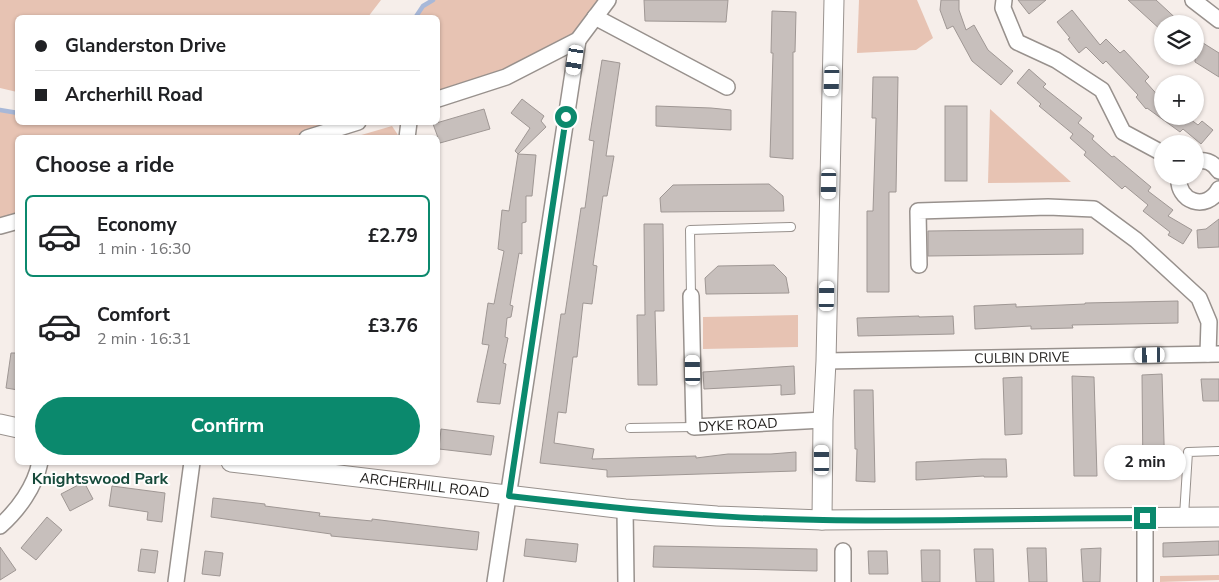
<!DOCTYPE html>
<meta charset="utf-8">
<style>
body{margin:0;font-family:"Nunito Sans",sans-serif;background:#f6f6f6;color:#202124;height:100vh;display:flex;flex-direction:column;font-size:19px;white-space:nowrap}
*{box-sizing:border-box;margin:0}
p{font-size:16px;color:#757577}
.icon{flex:none;width:28px;height:28px;fill:none;stroke:currentColor;stroke-width:2;stroke-linecap:round;stroke-linejoin:round}
.map{position:relative;flex:1;overflow:hidden}
.panel{position:absolute;left:15px;top:135px;width:425px;height:330px;display:flex;flex-direction:column;background:#fff;border-radius:8px;box-shadow:0 1px 4px #0004}
.panel>*{flex:none}
.guide{position:absolute;left:15px;top:15px;width:425px;height:110px;border-radius:8px;box-shadow:0 1px 4px #0004;display:grid;align-content:center;height:110px;padding:0 20px;background:#fff}
.buttons{position:absolute;left:1154px;top:15px;display:grid;gap:10px}
.buttons a{display:grid;place-items:center;width:50px;height:50px;border-radius:50%;background:#fff;box-shadow:0 1px 4px #0004;font-size:25px}
.end{position:absolute;width:22px;height:22px;margin:-11px;border:6px solid #0b896d;background:#fff;box-shadow:0 0 0 2px #fff}
.from{border-radius:50%}
.bubble{position:absolute;height:35px;border-radius:18px;background:#fff;box-shadow:0 1px 4px #0004;font-size:16px;font-weight:700;line-height:35px;text-align:center}
.car{position:absolute;width:15px;height:30px;margin:-15px -8px;border-radius:6px;box-shadow:0 0 4px 1px #0007;background:linear-gradient(#fff 24%,#345 0 40%,#fff 0 76%,#345 0 86%,#fff 0)}
.guide b{display:flex;align-items:center;gap:18px;height:48px;font-size:19px}
.guide b+b{border-top:1px solid #e0e0e0}
.guide i{width:12px;height:12px;background:#202124}
ul{padding:0;list-style:none}
li{display:flex;align-items:center;gap:15px;height:82px;margin:0 10px 8px;padding:0 10px;border:2px solid transparent;border-radius:8px}
li div{flex:1}
li b{display:block;font-size:19px}
li em{font-style:normal;font-weight:700}
li.current{border-color:#0b896d}
li>.icon{width:45px;height:45px;stroke-width:1.5}
h2{padding:0 20px;font-size:22px;line-height:60px}
.action{display:flex;gap:10px;margin-top:auto;padding:10px 20px}
.action a{flex:1;height:58px;border-radius:30px;background:#0b896d;color:#fff;font-size:20px;font-weight:700;line-height:58px;text-align:center}
.map>svg:first-child{display:block}
</style>
<div class="map">
<svg width="1219" height="582" viewBox="0 0 1219 582">
<rect width="100%" height="100%" fill="#f6eeea"/>
<g fill="#e7c3b3">
<path d="M0,0H381L368,17L18,18L17,92L0,88Z"/>
<path d="M433,0H608L578,40L438,99V18H415L423,6Z"/>
<path d="M859,0H917L933,38L916,50L857,53Z"/>
<path d="M990,109L1071,182L988,183Z"/>
<path d="M0,110L17,113L18,122L358,123L307,138H18L17,221L0,226Z"/>
<path d="M392,126L400,138H351Z"/>
<path d="M798,315V347L703,349V317Z"/>
<path d="M1219,575V580L1160,582V576Z"/>
</g>
<g fill="none" stroke-linecap="round" stroke-linejoin="round">
<g stroke="#a8b8d8" stroke-width="4.5">
<path d="M415,18L423,6L433,0"/>
<path d="M0,110L18,113"/>
</g>
</g>
<g fill="#c7bfbc" stroke="#9f9794">
<path d="M644,0H728L726,22L645,21Z"/>
<path d="M941,0H959V10L966,30L974,25L988,50L1013,71L1001,85L972,61L953,26L947,29L940,10Z"/>
<path d="M1018,0H1046L1029,14Z"/>
<path d="M1128,0H1156L1182,24H1162V31Z"/>
<path d="M1072,10L1100,45L1106,39L1120,53L1124,50L1149,77L1145,81L1162,100V116H1192L1190,119L1198,125L1202,121L1213,130L1201,144L1183,129L1180,132L1147,108L1146,109L1136,97L1138,95L1106,61L1103,64L1086,47L1079,53L1068,39L1070,38L1057,22Z"/>
<path d="M772,11L796,12L795,52H793V159L770,157L773,53H771Z"/>
<path d="M1195,38L1219,53V77L1195,62Z"/>
<path d="M602,60L620,63L606,156H614L607,196H603L593,265L597,266L592,304L583,303L577,357H573L566,413L558,412L554,443L594,449L592,459L696,456V458L728,454H771L796,452V471L607,477V470L540,463L561,314H565L581,208H585L594,141L589,140Z"/>
<path d="M1029,69L1046,84L1043,87L1082,118L1078,123L1094,136L1092,139L1112,157L1114,156L1151,187L1148,191L1173,210L1168,216L1192,230L1183,244L1168,235L1170,232L1143,211L1148,205L1125,186L1122,189L1084,155L1086,152L1070,138L1073,134L1039,106L1041,104L1017,83Z"/>
<path d="M873,77H898L896,192H889V292H867V211H873L876,118H872Z"/>
<path d="M522,99L544,116L541,121L546,127L518,154L515,151L530,128L511,113Z"/>
<path d="M656,106L711,108L731,110V130L656,126Z"/>
<rect x="945" y="106" width="22" height="75"/>
<path d="M484,109L490,129L440,143L433,124Z"/>
<path d="M518,154L536,155L532,196H526V222L522,223V254L519,253L510,305L513,306L511,317L507,318L505,337L508,338L503,363L506,364L500,404L477,402L489,345L482,344L488,303L494,304L504,251L498,249L502,210L509,211Z"/>
<path d="M769,184L783,196L784,211L661,212L660,198L673,185Z"/>
<path d="M1219,219V247L1198,248L1197,230L1206,229Z"/>
<path d="M644,224H663L664,311H655L657,385H638L637,315H645Z"/>
<path d="M1083,229V254L928,256V231Z"/>
<path d="M774,265L786,277L789,293L706,294L705,278L718,266Z"/>
<path d="M1178,301V323L1072,325L1073,328L1031,329V326L975,329L974,306L1016,304V307L1085,304V303Z"/>
<path d="M919,316V317L953,316L954,334L858,336L857,318Z"/>
<path d="M11,353H18V390L6,388Z"/>
<path d="M794,366L795,394L781,395V385L704,389L703,372Z"/>
<path d="M1162,374L1165,476L1143,477L1142,375Z"/>
<path d="M1072,376L1094,377L1097,476H1074Z"/>
<path d="M1022,377V434L1005,435L1003,378Z"/>
<path d="M1201,379H1219V401H1203Z"/>
<path d="M854,390H873L875,482L856,481L857,449H855Z"/>
<path d="M441,429L494,436L491,455L439,449Z"/>
<path d="M982,459H1006L1007,477H984V476L916,480V462Z"/>
<path d="M84,482L93,499L70,511L61,494Z"/>
<path d="M112,486L165,493L162,522L147,520L148,512L109,506Z"/>
<path d="M213,498L265,504V506L320,513L319,516L372,521V519L479,532L477,550L331,536V534L211,517Z"/>
<path d="M47,517L62,530L36,560L21,548Z"/>
<path d="M526,539L578,544L576,562L524,556Z"/>
<path d="M1219,541V555L1163,557V543Z"/>
<path d="M654,546L817,549V571L653,567Z"/>
<path d="M0,547L16,570L0,580Z"/>
<path d="M1027,548H1046L1047,582H1029Z"/>
<path d="M1101,548L1100,582H1083L1081,549Z"/>
<path d="M141,549L158,551L155,573L138,571Z"/>
<path d="M974,549H993L994,582H976Z"/>
<path d="M921,550H940V582H922Z"/>
<path d="M205,551L223,553L220,576L202,574Z"/>
<path d="M868,551H887L888,574H869Z"/>
</g>
<g fill="none" stroke-linecap="round" stroke-linejoin="round">
<g stroke="#98918d" stroke-width="10">
<g id="service">
<path d="M691,296L690,230L791,227"/>
<path d="M630,428L694,427"/>
<path d="M1184,516L1188,452L1219,451"/>
</g>
</g>
<g stroke="#98918d" stroke-width="18">
<g id="minor">
<path d="M1004,0L1003,8L1017,42L1056,60L1102,90L1123,132L1162,153"/>
<path d="M1193,0L1219,20"/>
<path d="M595,17L727,87"/>
<path d="M438,99L506,77L578,40L608,0"/>
<path d="M307,138L358,122"/>
<path d="M407,138L409,122"/>
<path d="M1195,161C1206,159 1213,162 1219,171"/>
<path d="M1179,176C1176,202 1207,212 1219,189"/>
<path d="M0,226L18,221"/>
<path d="M919,265L918,211L1048,207L1094,209L1136,240L1199,298L1209,322L1208,354"/>
<path id="s1" d="M691,296L694,427L823,420"/>
<path id="s2" d="M826,361L1219,354"/>
<path d="M625,509L626,582"/>
<path d="M1145,518V582"/>
<path d="M0,526C18,510 35,487 40,462"/>
<path d="M843,551V582"/>
<path d="M176,582L192,462"/>
<path d="M495,582L578,40"/>
</g>
</g>
<g stroke="#98918d" stroke-width="21">
<g id="tertiary">
<path d="M0,424L18,428"/>
<path id="s3" d="M231,462L625,509L717,516L822,520L1219,517"/>
<path d="M822,520L823,420L826,361L834,0"/>
</g>
</g>
<use href="#service" stroke="#fff" stroke-width="8"/>
<use href="#minor" stroke="#fff" stroke-width="15"/>
<use href="#tertiary" stroke="#fff" stroke-width="19"/>
</g>
<g fill="none" stroke-linecap="round" stroke-linejoin="round">
<path stroke="#0b896d" stroke-width="6" d="M566,117L509,496C613,508 718,519 823,520C930,522 1038,518 1145,518"/>
</g>
<g text-anchor="middle" dominant-baseline="central" stroke-width="4" stroke-linejoin="round" paint-order="stroke">
<g font-size="14" fill="#1e1c1a" stroke="#fefdfc">
<text stroke="none"><textPath href="#s2" startOffset="196">CULBIN DRIVE</textPath></text>
<text stroke="none"><textPath href="#s1" startOffset="175">DYKE ROAD</textPath></text>
<text stroke="none"><textPath href="#s3" startOffset="195">ARCHERHILL ROAD</textPath></text>
</g>
<g font-size="16" font-weight="bold" fill="#164a3b" stroke="#fefdfc">
<text x="100" y="479">Knightswood Park</text>
</g>
</g>
</svg>
<div class="buttons">
<a><svg class="icon" aria-label="layers" viewBox="0 0 24 24"><path d="M12 4l9 5-9 5-9-5zM3 14l9 5 9-5"/></svg></a>
<a>+</a>
<a>−</a>
</div>
<i class="end from" style="left:566px;top:117px"></i>
<i class="end" style="left:1145px;top:518px"></i>
<div class="bubble" style="left:1104px;top:445px;width:82px">2 min</div>
<i class="car" style="left:575px;top:60px;rotate:189deg"></i>
<i class="car" style="left:832px;top:81px;rotate:182deg"></i>
<i class="car" style="left:829px;top:184px;rotate:181deg"></i>
<i class="car" style="left:827px;top:296px;rotate:1deg"></i>
<i class="car" style="left:1150px;top:355px;rotate:269deg"></i>
<i class="car" style="left:693px;top:370px;rotate:359deg"></i>
<i class="car" style="left:822px;top:460px;rotate:0deg"></i>
<div class="guide">
<b><i class="from"></i>Glanderston Drive</b>
<b><i></i>Archerhill Road</b>
</div>
<section class="panel">
<h2>Choose a ride</h2>
<ul>
<li class="current"><svg class="icon" aria-label="car" viewBox="0 0 24 24"><path d="M5 17H2v-5l4-1 3-4h7l3 4 3 1v5h-3M9 17h6M6 11h13"/><circle cx="7" cy="17" r="2"/><circle cx="17" cy="17" r="2"/></svg><div><b>Economy</b><p>1 min · 16:30</p></div><em>£2.79</em></li>
<li><svg class="icon" aria-label="car" viewBox="0 0 24 24"><path d="M5 17H2v-5l4-1 3-4h7l3 4 3 1v5h-3M9 17h6M6 11h13"/><circle cx="7" cy="17" r="2"/><circle cx="17" cy="17" r="2"/></svg><div><b>Comfort</b><p>2 min · 16:31</p></div><em>£3.76</em></li>
</ul>
<div class="action"><a>Confirm</a></div>
</section>
</div>
